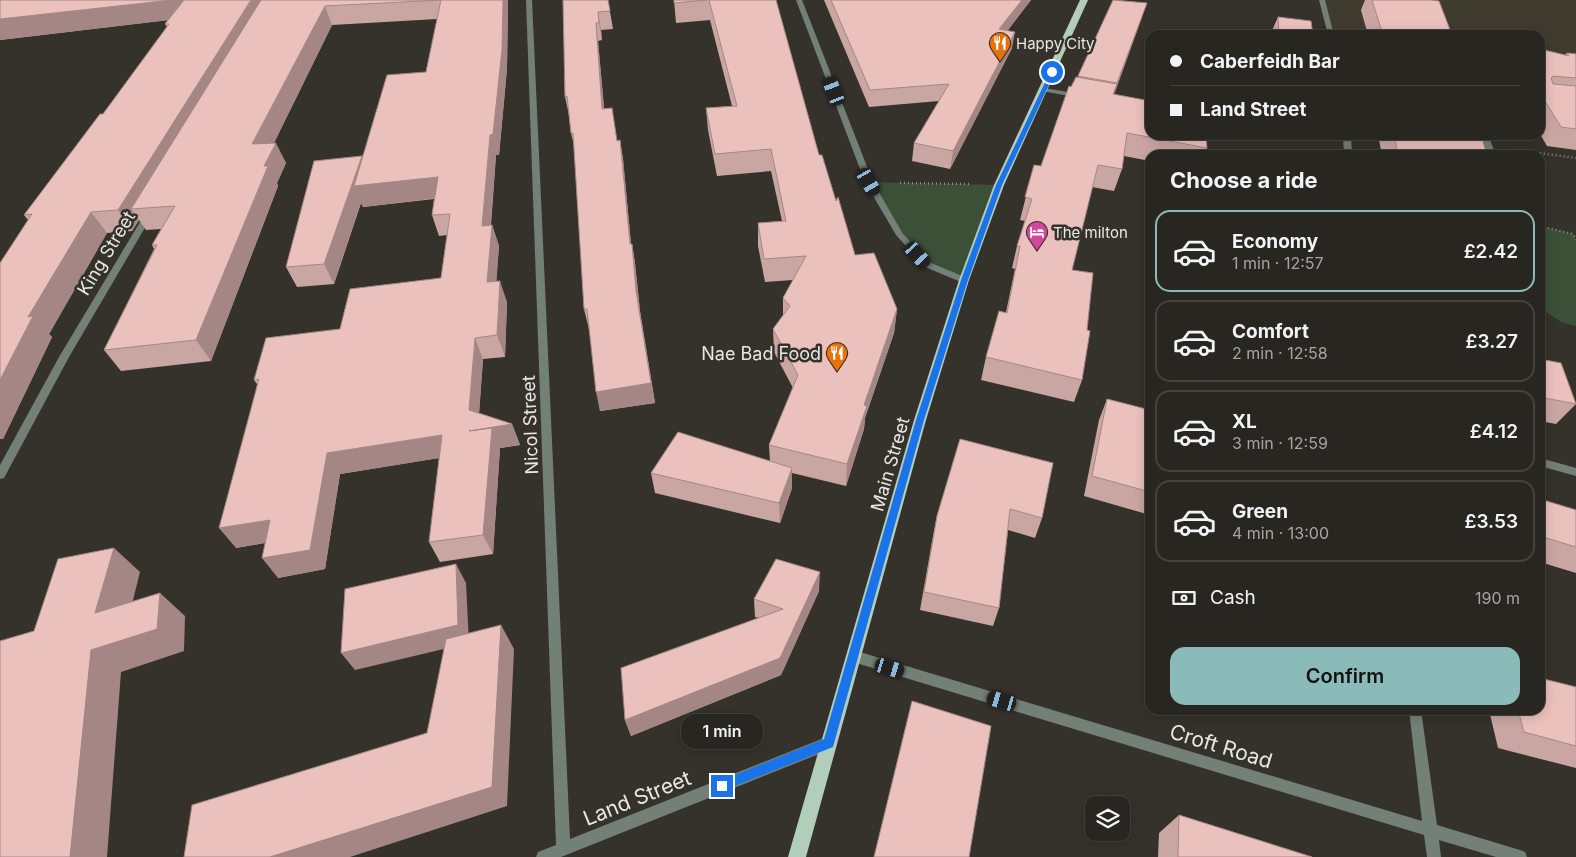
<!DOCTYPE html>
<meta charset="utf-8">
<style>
body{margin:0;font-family:Inter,sans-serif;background:#302e2a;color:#f1f3f6;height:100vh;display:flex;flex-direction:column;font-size:19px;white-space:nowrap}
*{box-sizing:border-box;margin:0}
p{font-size:16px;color:#a5a5a5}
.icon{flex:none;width:28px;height:28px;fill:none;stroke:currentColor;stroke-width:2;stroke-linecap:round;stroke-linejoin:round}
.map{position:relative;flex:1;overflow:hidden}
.side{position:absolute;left:1145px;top:150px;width:400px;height:565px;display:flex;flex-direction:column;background:#282621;border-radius:15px;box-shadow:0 2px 12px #0003,0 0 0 1px #44433f}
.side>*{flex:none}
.banner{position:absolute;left:1145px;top:30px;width:400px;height:110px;border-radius:15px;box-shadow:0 2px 12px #0003,0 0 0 1px #44433f;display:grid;align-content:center;height:110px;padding:0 25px;background:#282621}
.tools{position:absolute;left:1085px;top:796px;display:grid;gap:10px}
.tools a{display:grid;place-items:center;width:45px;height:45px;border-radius:10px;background:#282621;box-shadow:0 2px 12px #0003,0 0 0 1px #44433f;font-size:25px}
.end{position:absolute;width:22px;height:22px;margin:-11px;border:6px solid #1a73e8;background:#fff;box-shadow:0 0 0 2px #fff}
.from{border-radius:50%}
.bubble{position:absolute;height:35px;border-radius:15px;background:#282621;box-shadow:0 2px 12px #0003,0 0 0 1px #44433f;font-size:16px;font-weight:600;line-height:35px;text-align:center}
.car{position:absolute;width:15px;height:30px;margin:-15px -8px;border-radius:6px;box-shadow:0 0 4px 1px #0007;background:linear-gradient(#222 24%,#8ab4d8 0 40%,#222 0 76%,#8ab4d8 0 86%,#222 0)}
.banner b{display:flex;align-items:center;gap:18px;height:48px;font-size:19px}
.banner b+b{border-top:1px solid #44433f}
.banner i{width:12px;height:12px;background:#f1f3f6}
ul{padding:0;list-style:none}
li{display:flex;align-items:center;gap:15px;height:82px;margin:0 10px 8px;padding:0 15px;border:2px solid #44433f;border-radius:15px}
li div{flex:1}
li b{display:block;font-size:19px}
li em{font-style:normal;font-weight:600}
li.on{border-color:#8bbbb9}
li>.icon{width:45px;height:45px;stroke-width:1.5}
h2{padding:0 25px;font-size:22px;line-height:60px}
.pay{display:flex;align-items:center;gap:12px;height:55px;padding:0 25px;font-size:19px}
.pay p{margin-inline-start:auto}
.action{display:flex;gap:10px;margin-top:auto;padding:10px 25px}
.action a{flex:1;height:58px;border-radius:15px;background:#8bbbb9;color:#111;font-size:20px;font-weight:600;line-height:58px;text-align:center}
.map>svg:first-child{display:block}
</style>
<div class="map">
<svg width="1576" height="857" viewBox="0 0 1576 857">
<rect width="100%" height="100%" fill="#35322c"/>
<path fill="#403b2f" d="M1322,0H1576V62L1540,99V35H1331Z"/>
<g fill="#3c5037">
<path d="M869,182L999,185L964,280L928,265L900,235Z"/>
<path d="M1540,226L1573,234L1576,240V326L1563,323L1540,308Z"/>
</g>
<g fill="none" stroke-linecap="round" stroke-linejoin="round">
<path stroke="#8e8c87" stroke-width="2" stroke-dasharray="0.5 2.5" stroke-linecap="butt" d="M1309,135L1320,137"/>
<g stroke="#8e8c87" stroke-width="2.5" stroke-dasharray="1 3" stroke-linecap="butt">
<path d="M1516,150L1576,158"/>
<path d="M900,183L971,184"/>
<path d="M1540,226L1573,234L1576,240"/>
</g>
<g fill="#738077" fill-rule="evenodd">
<path d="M526,0H532L570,839L829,736L834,738L836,743L834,748L561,857H536L538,852L556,845Z"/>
<path d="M796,0H802L873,182L903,234L931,263L967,278V282H961L925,267L896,235L865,182Z"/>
<path d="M1319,0H1325L1334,35H1328Z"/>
<path d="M1044,88L1080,94L1083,96L1080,98L1042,91V89Z"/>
<path d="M1343,135H1351L1352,155H1344Z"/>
<path d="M1480,135H1488L1496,155H1488Z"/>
<path d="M146,212H152L153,214L69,357L4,478L0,479V465L59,357Z"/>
<path d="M1540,458L1576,468V476L1540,466Z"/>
<path d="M853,650L1422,821L1409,710H1421L1437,825L1520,850L1525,852L1527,857H1496L1439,840L1441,857H1427L1424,835L853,662L849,660L847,656L849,652Z"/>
</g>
<path fill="#b2ceba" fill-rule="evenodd" d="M1080,0H1088L1004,185L969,280L926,420L806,857H788L914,420L959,280L994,185Z"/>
</g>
<g fill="#caa6a3">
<path d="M0,0H508L507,69L499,155H496L491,225H492L499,246L496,281L507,302L505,357L483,359L479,413L512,424L520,445L500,448L493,554L440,562L429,542L439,458L340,474L325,569L278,578L265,543L236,548L257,384L254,380L340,329L441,278L447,235L439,236L432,215L434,199L363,207L361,203L334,284L297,287L286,267L362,156L426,72L437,19L332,25L274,143L286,163L277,183L278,186L211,361L121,371L104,350L154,249L152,245L161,229L146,230L139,220L132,231L107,233L49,334L52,337L3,439L28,220L24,215L103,114L167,27L165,24L168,20L0,40Z"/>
<path d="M563,0H608L613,29L601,30L602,40L598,41L604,109L617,141L620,140L623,159L631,244H632L635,263L640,311L655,403L600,411L589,329L584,309L574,146L571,133L569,115L565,97Z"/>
<path d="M674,0H776L819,155L855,255L897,309L894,333L865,418L864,429L846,486L792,473V488L780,523L655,493L651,473L770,461L769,445L793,388L774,352L773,329L783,315V298L793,280L765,282L758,246V223L782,221L771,171L717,176L708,130L706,108L732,106L710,20L676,23Z"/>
<path d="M824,0H1031L1008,30L1012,48L950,169L912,161L914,143L939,101L869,107Z"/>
<path d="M1365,0H1431L1452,35H1368L1361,10Z"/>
<path d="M1142,17L1114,94L1207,148L1204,155H1150V161L1124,156L1122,169L1114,191L1092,187L1072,270L1082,380L1074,402L981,380L986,357L1006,312L1015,269L1012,268L1017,246L1025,221L1020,220L1034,165L1041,166L1071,87L1078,77Z"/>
<path d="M1278,17L1313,35H1270Z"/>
<path d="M1540,49L1565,55L1567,53L1576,54V150L1547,146L1540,134Z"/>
<path d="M1378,135H1481L1487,155H1382Z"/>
<path d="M1540,359L1576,404L1556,424L1540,421Z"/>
<path d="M1107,399L1150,410V515L1084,496L1099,420Z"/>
<path d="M960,439L1042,518L1035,538L1008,530L999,608L993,626L920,610L933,536L937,516Z"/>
<path d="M1540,499L1576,510V573L1540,562Z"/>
<path d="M819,591L781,675L631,736L625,720L759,618L755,617L754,599Z"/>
<path d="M1576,687V768L1498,748L1489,710H1540Z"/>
<path d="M1179,815L1312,857H1158L1159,833Z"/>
</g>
<g fill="#a48784">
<path d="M172,0H186L195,17L0,40V19Z"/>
<path d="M251,0H271L131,209L139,220L132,231L118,210Z"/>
<path d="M503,0H508L507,69L499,155H496L489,247L482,226Z"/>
<path d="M1022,0H1031L996,45L999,29Z"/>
<path d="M1147,3L1142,17L1113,98L1117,83Z"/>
<path d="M325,6L332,25L263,165L252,144Z"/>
<path d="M598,12L601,30L602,40L599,23Z"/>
<path d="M596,23L598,41L606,128L602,109Z"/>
<path d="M1015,32L1012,48L950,169L953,151Z"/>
<path d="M620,140L623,159L633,264L630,244Z"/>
<path d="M276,143L286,163L277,183L278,186L211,361L196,340L264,166Z"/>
<path d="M362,156L438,177L445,197L363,207L361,203L334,284L324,264Z"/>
<path d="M91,212L107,233L49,334L52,337L3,439H0V380L28,317Z"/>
<path d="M492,225L499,246L495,303L487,282Z"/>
<path d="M632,244L635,263L640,311L655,403L600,411L596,392L636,291Z"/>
<path d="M500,281L507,302L505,357L497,335Z"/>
<path d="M897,309L894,333L865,418L864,429L846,486L847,464L864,405Z"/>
<path d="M475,338L483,359L478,429L512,424L520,445L500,448L493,554L483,535L469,410Z"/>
<path d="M442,435L452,456L340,474L325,569L278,578L262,558L327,453Z"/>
<path d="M792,468V488L780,523L779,503Z"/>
<path d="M270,520L286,539L236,548L219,528Z"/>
<path d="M114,548L140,572L124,636L95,613Z"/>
<path d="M456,564L466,583L469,643L355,670L341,653Z"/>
<path d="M820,572L819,591L781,675L631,736L625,720L780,658Z"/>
<path d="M160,593L185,616L184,651L121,672L107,857H70L91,650Z"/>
<path d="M501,625L514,649L507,806L350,857H270L492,787Z"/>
</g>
<g fill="#ebc1bd" stroke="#a48784">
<path d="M0,0H172L0,19Z"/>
<path d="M184,0H251L118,210L91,212L28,317L33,316L0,380V263L32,214L24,215L100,114H103L169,24H165Z"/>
<path d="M261,0H503L502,50L493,134L490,135L482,226L492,225L487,282L500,281L497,335L475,338L469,410L512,424L469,431L492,428L483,535L429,542L442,435L327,453L310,550L262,558L270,520L219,528L259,379L254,380L266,338L340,329L350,289L441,278L450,214L432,215L438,177L354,186L387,75L426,72L441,0L325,6L252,144L276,143L264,166H268L196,340L104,350L157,245H152L175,206L131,209Z"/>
<path d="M563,0H608L610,11L598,12L599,23H596L602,109L612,108L617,141L620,140L630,244H632L636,291L651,383L596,392L587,309H584L573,133H571L567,96L565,97Z"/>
<path d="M674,0H707L674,3Z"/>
<path d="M709,0H776L819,155H822L836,201L838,197L855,255L874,253L897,309L864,405L867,406L847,464L769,445L798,375L773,329L790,306L783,298L806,256L764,259L758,223L786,221L771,149L715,154L706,108L737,106Z"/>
<path d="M831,0H1022L999,29L1015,32L953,151L914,143L949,84L870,90Z"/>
<path d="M1113,0L1147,3L1117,83L1078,76Z"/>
<path d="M1372,0H1431L1439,1L1452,35H1383Z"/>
<path d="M1278,17L1311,21L1313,35H1279Z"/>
<path d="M1540,49L1569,56L1567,53L1576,54V78L1553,76L1551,78L1553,84L1576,86V129L1561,127L1540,93Z"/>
<path d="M1076,77L1117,84L1113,94L1150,101V135H1206L1207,148L1127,133L1122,169L1098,165L1072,270L1093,273L1087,330L1090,331L1082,380L986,357L999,311L1007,313L1020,246H1017L1032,199L1025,197L1034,165L1041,166L1069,86L1071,87Z"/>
<path d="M1394,135H1481L1487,155H1398Z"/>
<path d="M362,156L324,264L286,267L314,161Z"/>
<path d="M1540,359L1561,363L1576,404L1540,397Z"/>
<path d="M1107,399L1150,410V492L1092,476Z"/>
<path d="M678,432L792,468L779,503L651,473Z"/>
<path d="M960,439L1053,463L1042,518L1010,509L999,608L924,592L937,516Z"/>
<path d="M1540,499L1576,510V547L1540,536Z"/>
<path d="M114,548L95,613L160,593L157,629L91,650L70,857H0V641L34,631L58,559Z"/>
<path d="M776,559L820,572L780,658L625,720L621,668L783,609L754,599Z"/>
<path d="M456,564L458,625L341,653L345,589Z"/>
<path d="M501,625L492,787L270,857H184L192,805L427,733L446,639Z"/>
<path d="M1540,678L1576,687V746L1524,732L1518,710H1540Z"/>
<path d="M912,701L991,726L969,857H874Z"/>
<path d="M1179,815L1312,857H1178Z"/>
</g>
<path fill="#1a73e8" d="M1052,70L1055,72L1002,185L968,280L924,420L833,747L722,791L718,789L717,786L718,782L824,739L916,420L961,280L996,185L1050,72Z"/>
<defs>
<g id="restaurant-pin" transform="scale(1.125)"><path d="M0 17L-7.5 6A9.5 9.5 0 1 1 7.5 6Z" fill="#e8710a" stroke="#35322c"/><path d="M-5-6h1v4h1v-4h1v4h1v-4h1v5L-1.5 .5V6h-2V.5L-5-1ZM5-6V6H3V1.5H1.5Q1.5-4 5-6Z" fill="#fff"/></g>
<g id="hotel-pin" transform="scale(1.125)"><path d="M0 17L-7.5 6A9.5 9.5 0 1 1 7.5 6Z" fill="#d1479c" stroke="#35322c"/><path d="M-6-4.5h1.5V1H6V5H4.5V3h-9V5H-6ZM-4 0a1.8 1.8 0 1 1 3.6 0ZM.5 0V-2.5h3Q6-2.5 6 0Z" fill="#fff"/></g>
</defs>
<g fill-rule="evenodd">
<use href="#restaurant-pin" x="1000" y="43"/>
<use href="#hotel-pin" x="1037" y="232"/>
<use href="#restaurant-pin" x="837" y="353"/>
</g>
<g text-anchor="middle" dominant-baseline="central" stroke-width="5" stroke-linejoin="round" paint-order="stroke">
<g font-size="15" fill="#e9e7e3" stroke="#35322c" text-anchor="start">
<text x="1016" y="43">Happy City</text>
<text x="1053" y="232">The milton</text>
</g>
<g font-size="18" fill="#e9e7e3" stroke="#35322c">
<text transform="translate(106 253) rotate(-59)">King Street</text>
<text transform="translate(530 425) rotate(-92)">Nicol Street</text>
<text transform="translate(890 464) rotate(-74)">Main Street</text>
</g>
<g font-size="18" fill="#e9e7e3" stroke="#35322c" text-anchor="end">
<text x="821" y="353">Nae Bad Food</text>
</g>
<g font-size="21" fill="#e9e7e3" stroke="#35322c">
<text transform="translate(1221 746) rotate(17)">Croft Road</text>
<text transform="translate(637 798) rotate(-22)">Land Street</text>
</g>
</g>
</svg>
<div class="tools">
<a><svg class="icon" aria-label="layers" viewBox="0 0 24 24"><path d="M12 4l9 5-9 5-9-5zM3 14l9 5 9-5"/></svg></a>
</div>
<i class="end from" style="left:1052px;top:72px"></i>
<i class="end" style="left:722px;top:786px"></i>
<div class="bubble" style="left:681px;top:714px;width:82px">1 min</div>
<i class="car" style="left:834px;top:91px;rotate:339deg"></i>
<i class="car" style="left:869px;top:182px;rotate:150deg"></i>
<i class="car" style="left:918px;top:255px;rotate:138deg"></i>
<i class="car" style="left:890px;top:668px;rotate:107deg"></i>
<i class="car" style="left:1002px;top:701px;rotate:286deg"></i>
<div class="banner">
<b><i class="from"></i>Caberfeidh Bar</b>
<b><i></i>Land Street</b>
</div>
<section class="side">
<h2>Choose a ride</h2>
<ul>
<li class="on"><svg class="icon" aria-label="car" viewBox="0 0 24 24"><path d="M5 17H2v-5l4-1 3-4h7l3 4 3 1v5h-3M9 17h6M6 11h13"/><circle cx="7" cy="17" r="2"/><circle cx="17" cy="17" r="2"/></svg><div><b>Economy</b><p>1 min · 12:57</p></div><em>£2.42</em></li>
<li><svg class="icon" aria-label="car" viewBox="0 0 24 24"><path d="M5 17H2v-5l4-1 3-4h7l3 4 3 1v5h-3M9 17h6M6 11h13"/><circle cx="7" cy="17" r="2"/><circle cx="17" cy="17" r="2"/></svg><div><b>Comfort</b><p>2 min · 12:58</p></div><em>£3.27</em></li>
<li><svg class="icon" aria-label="car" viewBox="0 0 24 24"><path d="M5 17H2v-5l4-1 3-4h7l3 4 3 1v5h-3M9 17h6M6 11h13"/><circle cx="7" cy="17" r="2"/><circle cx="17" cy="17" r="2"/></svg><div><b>XL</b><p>3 min · 12:59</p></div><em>£4.12</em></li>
<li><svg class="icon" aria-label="car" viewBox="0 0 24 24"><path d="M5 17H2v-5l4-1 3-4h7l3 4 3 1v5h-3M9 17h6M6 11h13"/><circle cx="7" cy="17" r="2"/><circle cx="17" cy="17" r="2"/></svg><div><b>Green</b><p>4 min · 13:00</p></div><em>£3.53</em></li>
</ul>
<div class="pay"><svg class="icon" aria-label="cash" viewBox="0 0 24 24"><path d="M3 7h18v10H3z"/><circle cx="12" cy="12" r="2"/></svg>Cash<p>190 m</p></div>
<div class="action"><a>Confirm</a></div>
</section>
</div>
